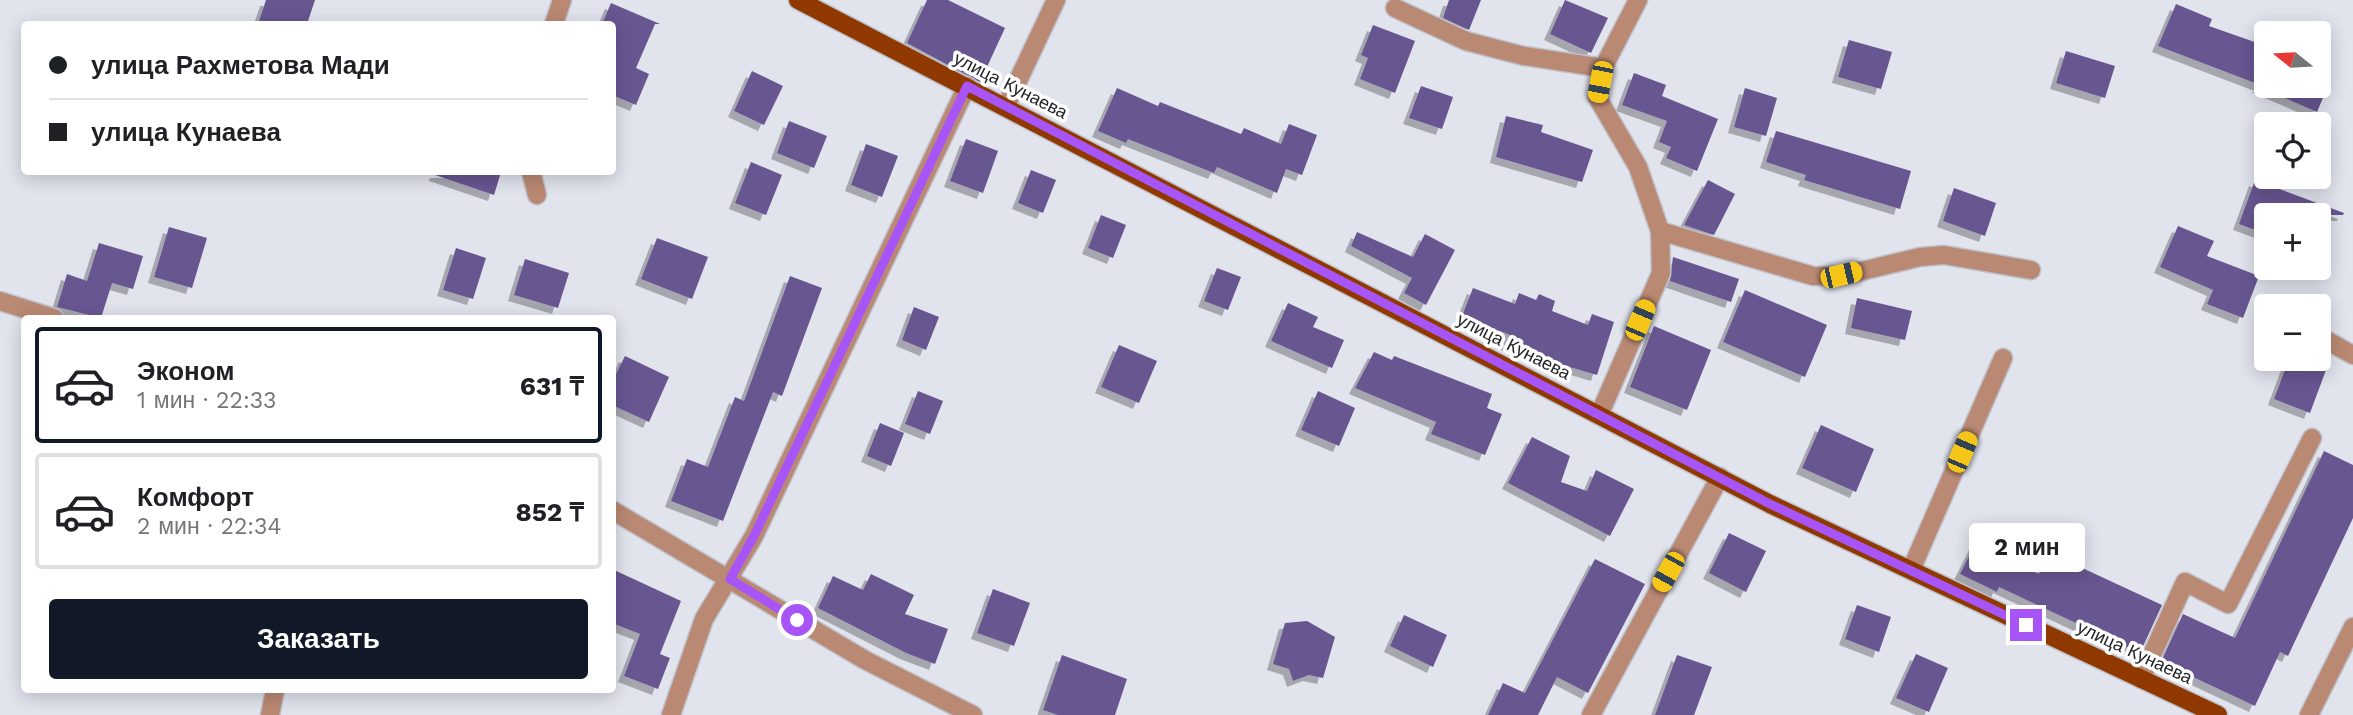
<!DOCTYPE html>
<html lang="ru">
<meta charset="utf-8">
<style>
body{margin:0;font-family:"Work Sans",sans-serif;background:#f2f2f2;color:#202124;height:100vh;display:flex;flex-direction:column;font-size:26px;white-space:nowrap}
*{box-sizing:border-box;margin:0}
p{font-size:23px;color:#757577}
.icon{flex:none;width:38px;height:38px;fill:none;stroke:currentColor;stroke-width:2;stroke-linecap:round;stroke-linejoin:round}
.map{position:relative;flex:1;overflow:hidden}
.side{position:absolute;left:21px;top:315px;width:595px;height:378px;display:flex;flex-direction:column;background:#fff;border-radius:7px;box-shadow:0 4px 18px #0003}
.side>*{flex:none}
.top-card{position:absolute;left:21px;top:21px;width:595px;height:154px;border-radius:7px;box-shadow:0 4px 18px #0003;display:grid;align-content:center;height:154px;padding:0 28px;background:#fff}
.needle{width:46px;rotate:288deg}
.controls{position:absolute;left:2254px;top:21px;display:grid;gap:14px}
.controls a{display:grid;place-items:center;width:77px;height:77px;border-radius:7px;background:#fff;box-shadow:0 4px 18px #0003;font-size:35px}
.end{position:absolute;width:32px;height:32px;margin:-16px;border:9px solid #a855f7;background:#fff;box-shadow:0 0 0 4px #fff}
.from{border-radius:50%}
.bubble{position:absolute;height:49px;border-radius:7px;background:#fff;box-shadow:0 4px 18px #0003;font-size:23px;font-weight:700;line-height:49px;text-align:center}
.car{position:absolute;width:21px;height:42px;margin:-21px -10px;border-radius:9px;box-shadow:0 0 5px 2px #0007;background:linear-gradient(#f5c518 24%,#345 0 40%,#f5c518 0 76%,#345 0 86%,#f5c518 0)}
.top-card b{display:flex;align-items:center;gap:24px;height:66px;font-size:26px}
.top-card b+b{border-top:2px solid #e0e0e0}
.top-card i{width:18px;height:18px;background:#202124}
ul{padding:12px 0 0;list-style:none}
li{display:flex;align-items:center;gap:21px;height:116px;margin:0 14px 10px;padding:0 14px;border:4px solid #e0e0e0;border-radius:7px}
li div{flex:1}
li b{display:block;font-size:26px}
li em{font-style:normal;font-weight:700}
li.selected{border-color:#111827}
li>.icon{width:63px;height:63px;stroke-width:1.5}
.cta{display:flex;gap:14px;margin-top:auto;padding:14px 28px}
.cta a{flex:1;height:80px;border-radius:7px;background:#111827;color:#fff;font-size:28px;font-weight:700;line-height:80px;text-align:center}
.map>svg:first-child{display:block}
</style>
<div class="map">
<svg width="2353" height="715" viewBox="0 0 2353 715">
<defs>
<filter id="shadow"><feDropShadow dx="-6" dy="6" stdDeviation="0" flood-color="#0004"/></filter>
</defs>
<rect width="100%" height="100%" fill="#e1e3ed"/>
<g fill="#685691" filter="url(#shadow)">
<path d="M266,0H315L307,24H258Z"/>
<path d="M927,0H948L1005,28L980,82L907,43Z"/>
<path d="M1449,0H1481L1469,30L1443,18Z"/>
<path d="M1565,0L1608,18L1591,53L1550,34Z"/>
<path d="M611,3L660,24H655L636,68L649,74L636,105L612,95V24H602Z"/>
<path d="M2176,4L2212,19L2209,26L2266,46V86H2328L2317,112L2257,86H2263L2158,46Z"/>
<path d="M1373,25L1415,41L1395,93L1360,79L1368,58L1361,55Z"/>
<path d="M1849,40L1892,52L1881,89L1838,77Z"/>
<path d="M2066,51L2115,66L2105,98L2056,83Z"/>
<path d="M752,71L783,86L764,125L734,111Z"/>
<path d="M1634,73L1666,85L1662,96L1718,119L1697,171L1666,158L1671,147L1659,142L1667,121L1622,105Z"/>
<path d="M1421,86L1453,97L1442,129L1409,118Z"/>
<path d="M1117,88L1158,106L1160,102L1241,134L1244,128L1281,144L1289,124L1317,135L1302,175L1286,169L1277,193L1217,167L1214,173L1128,139L1126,143L1098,131Z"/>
<path d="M1745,88L1777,98L1766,136L1734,127Z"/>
<path d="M1506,116L1543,125L1541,132L1593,150L1582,182L1496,157Z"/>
<path d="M789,121L827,136L814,168L777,153Z"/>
<path d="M1776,131L1911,171L1900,209L1804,180L1806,175L1766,162Z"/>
<path d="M966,139L998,151L983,193L950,181Z"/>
<path d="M866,144L898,156L882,197L851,185Z"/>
<path d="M751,162L782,175L766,215L735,203Z"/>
<path d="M1031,170L1056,180L1043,213L1018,203Z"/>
<path d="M436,172H501L494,195L435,175Z"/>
<path d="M1708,180L1735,194L1714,235L1684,225Z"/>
<path d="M2255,180L2344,213L2343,215H2266V234L2239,224Z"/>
<path d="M1954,188L1996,203L1985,236L1943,221Z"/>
<path d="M1101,215L1126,225L1113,258L1088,248Z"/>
<path d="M2178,226L2214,241L2207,256L2259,276L2243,318L2207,304L2213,290L2160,267Z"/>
<path d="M169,227L207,238L192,288L154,277Z"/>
<path d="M1357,232L1413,257L1425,234L1455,250L1426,305L1404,293L1412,278L1351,246Z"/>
<path d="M657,238L708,257L692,299L641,279Z"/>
<path d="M99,243L143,256L133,289L112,283L101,318L57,307L67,274L87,281Z"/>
<path d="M456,248L486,258L473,299L443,290Z"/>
<path d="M1673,257L1739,279L1731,302L1670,281Z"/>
<path d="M525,259L569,273L558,308L514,295Z"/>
<path d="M1217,268L1241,277L1228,310L1204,301Z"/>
<path d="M790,276L822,288L782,396L773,392L723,521L671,501L687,459L708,467L735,397L744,401Z"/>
<path d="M1473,288L1515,304L1519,293L1536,300L1539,294L1555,301L1552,311L1588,325L1592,314L1614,322L1597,375L1549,361L1507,344L1510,335L1462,316Z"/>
<path d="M1745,290L1827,325L1805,377L1723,342Z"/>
<path d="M1857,298L1912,311L1905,340L1851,328Z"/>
<path d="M1288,303L1318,317L1313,327L1344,340L1332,368L1271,341Z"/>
<path d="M914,307L939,317L926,350L902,340Z"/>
<path d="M1654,326L1711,350L1687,410L1630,387Z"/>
<path d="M1119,345L1157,361L1139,403L1101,387Z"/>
<path d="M1374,352L1392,360L1394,356L1492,394L1487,408L1502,414L1485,455L1431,434L1436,422L1355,388Z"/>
<path d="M625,356L669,377L649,422L612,405V382Z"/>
<path d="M2289,359L2326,370L2310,413L2274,399Z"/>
<path d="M918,391L943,401L930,434L905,424Z"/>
<path d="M1318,391L1355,408L1339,446L1301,430Z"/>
<path d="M880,423L904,433L891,466L867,456Z"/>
<path d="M1821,425L1874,449L1856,492L1802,468Z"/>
<path d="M1532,437L1570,456L1561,482L1587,491L1596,470L1634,489L1610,536L1508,483Z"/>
<path d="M2324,451L2353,465V518L2288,656L2280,652L2255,706L2161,662L2183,614L2235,638Z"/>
<path d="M1729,533L1766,551L1746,592L1709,573Z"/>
<path d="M1975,544L2039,574L2050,553L2162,605L2140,653L1999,587L1997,592L1960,574Z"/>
<path d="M1595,559L1645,584L1588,693L1557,677L1538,715H1488L1503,683L1525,693Z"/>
<path d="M612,569L681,601L660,654L670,658L658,689L624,676L640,634L612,623Z"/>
<path d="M871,574L914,595L905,614L948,629L935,664L906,653L818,608L833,576L863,590Z"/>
<path d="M993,589L1030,603L1014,646L977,633Z"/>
<path d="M1857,605L1891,617L1879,652L1845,639Z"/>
<path d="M1404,615L1447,635L1433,667L1390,646Z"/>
<path d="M1307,621L1335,637L1323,678L1309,675L1293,681L1289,669L1273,664L1285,623Z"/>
<path d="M1916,654L1948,668L1929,712L1896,698Z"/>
<path d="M1062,655L1127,679L1115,715H1058L1043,710Z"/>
<path d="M1677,655L1712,667L1694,715H1655Z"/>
</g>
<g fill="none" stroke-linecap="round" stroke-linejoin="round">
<g stroke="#bfc1ca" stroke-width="21">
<g id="minor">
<path d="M1395,8L1466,41L1524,56L1603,68"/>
<path d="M554,24L562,0"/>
<path d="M1006,106L1056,0"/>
<path d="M531,172L537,195"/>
<path d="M1660,231L1813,276H1841L1920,257L1944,255L2031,270"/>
<path d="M0,301L54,318"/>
<path d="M2319,336L2353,355"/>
<path d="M1600,413L1661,273L1660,231L1638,167L1597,97L1603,68L1638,0"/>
<path d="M612,510L865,660L973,715"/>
<path d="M1911,570L2003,358"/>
<path d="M2141,679L2185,582L2228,604L2312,438"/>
<path d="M270,715L275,690"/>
<path d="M671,715L704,619L754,536L967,86"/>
<path d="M1591,715L1720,477"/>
<path d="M2309,715L2353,627"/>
</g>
</g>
<g stroke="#bfc1ca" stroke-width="21">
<path id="major" d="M798,0L1770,504L2218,715"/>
</g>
<use href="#minor" stroke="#ba8973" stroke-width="18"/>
<use href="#major" stroke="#8f3900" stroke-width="18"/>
</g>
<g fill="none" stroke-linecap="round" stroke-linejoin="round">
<path stroke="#a855f7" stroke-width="9" d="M797,620L730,579L754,536L967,86L1770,504L2026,625"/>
</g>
<g text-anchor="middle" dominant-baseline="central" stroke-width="7" stroke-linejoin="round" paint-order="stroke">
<g font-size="18" fill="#232428" stroke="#fff">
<text transform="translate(1011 85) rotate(27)">улица Кунаева</text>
<text transform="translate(1514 346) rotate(27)">улица Кунаева</text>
<text transform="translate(2135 652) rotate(25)">улица Кунаева</text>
</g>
</g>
</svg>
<div class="controls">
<a><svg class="needle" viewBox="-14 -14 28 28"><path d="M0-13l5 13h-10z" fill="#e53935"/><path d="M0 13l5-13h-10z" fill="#757577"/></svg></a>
<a><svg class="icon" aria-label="locate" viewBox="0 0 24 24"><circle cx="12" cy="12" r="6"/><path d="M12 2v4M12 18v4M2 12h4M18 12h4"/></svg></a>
<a>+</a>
<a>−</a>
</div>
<i class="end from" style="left:797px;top:620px"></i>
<i class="end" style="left:2026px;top:625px"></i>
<div class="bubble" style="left:1969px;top:523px;width:116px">2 мин</div>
<i class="car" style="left:1600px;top:82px;rotate:191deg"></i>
<i class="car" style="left:1841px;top:275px;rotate:77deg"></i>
<i class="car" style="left:1640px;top:320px;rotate:23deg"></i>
<i class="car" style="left:1962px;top:452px;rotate:23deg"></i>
<i class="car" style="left:1668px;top:572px;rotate:209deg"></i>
<div class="top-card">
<b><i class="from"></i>улица Рахметова Мади</b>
<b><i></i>улица Кунаева</b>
</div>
<section class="side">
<ul>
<li class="selected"><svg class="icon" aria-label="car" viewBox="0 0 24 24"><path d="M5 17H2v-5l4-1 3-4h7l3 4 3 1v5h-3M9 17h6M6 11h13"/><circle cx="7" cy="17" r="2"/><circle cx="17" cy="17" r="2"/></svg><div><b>Эконом</b><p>1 мин · 22:33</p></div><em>631 ₸</em></li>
<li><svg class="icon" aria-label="car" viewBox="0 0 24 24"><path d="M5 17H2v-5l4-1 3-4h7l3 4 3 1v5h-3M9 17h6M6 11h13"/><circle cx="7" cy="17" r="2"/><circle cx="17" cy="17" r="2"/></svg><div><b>Комфорт</b><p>2 мин · 22:34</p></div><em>852 ₸</em></li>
</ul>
<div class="cta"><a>Заказать</a></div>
</section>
</div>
